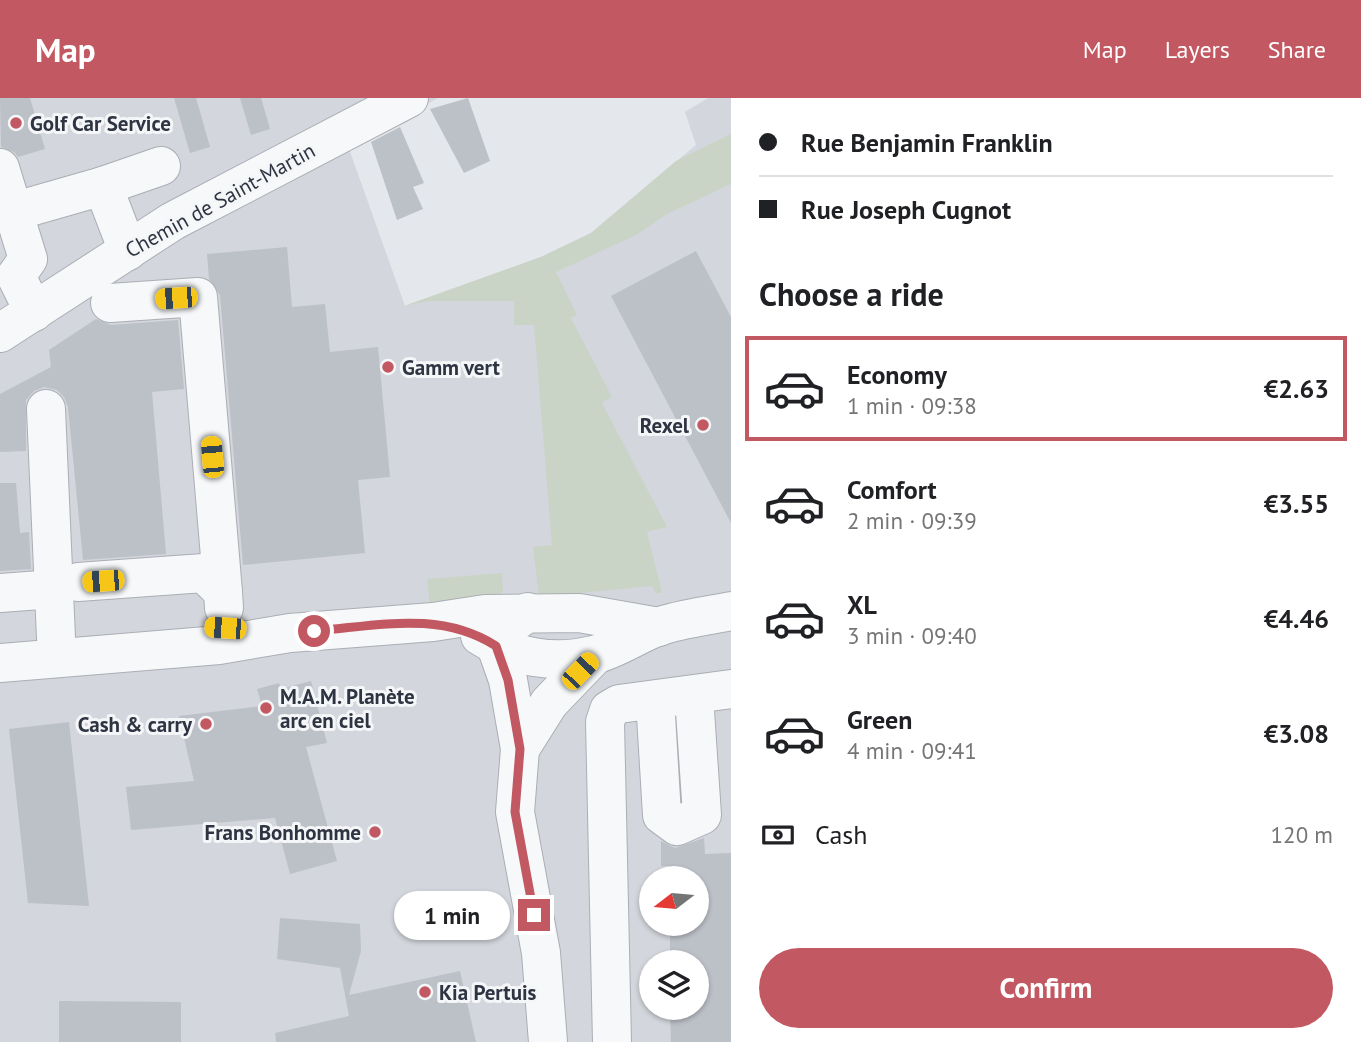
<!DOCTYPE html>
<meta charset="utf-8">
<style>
body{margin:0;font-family:"PT Sans",sans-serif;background:#f6f6f6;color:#202124;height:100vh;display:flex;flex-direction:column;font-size:26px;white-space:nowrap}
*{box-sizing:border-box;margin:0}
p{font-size:23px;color:#757577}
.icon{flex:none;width:38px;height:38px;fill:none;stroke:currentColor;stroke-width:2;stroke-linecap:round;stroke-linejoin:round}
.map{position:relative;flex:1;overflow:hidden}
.sheet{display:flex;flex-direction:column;background:#fff;width:630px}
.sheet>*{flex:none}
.guide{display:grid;align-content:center;height:154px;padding:0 28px;background:#fff}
.needle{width:46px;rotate:254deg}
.tools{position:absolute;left:639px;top:768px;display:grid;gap:14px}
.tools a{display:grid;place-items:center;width:70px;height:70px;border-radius:50%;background:#fff;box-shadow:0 2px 5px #0004;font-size:35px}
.end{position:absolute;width:32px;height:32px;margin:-16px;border:9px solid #c25861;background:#fff;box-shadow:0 0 0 4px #fff}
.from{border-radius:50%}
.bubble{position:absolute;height:49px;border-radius:24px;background:#fff;box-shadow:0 2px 5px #0004;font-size:23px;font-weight:600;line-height:49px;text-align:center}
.car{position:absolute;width:21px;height:42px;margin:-21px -10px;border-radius:9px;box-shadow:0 0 5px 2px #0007;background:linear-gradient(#f5c518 24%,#345 0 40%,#f5c518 0 76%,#345 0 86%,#f5c518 0)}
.guide b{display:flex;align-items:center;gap:24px;height:66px;font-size:26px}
.guide b+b{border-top:2px solid #e0e0e0}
.guide i{width:18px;height:18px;background:#202124}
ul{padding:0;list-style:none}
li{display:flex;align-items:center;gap:21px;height:105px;margin:0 14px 10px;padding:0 14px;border:4px solid transparent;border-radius:0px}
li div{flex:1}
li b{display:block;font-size:26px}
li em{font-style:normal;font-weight:600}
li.current{border-color:#c25861}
li>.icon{width:63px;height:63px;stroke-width:1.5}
h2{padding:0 28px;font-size:32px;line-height:84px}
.pay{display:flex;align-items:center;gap:18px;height:77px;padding:0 28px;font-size:26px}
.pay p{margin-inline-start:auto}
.button{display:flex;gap:14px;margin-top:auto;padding:14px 28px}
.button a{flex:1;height:80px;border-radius:42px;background:#c25861;color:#fff;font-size:28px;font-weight:600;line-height:80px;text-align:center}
header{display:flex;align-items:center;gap:42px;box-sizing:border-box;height:98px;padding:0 35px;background:#c25861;color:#fff}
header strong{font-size:33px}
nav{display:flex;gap:38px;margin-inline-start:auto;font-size:24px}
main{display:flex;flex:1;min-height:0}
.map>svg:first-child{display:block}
</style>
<header>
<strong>Map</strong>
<nav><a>Map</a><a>Layers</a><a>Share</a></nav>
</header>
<main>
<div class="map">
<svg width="731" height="944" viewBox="0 0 731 944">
<rect width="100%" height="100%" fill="#e4e7eb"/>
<path fill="#d3d6dc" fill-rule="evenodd" d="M0,0H438L348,48L405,208L541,159L591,135L696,47L685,14L708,0H731V944H0ZM651,780H696V826H651ZM651,864H696V910H651Z"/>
<g fill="#c9d4c7">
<path d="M731,36V86L667,116L636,137L556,174L577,217L571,220L612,299L602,305L667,429L647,434L662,495H656L652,488L539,499L533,449L552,447L534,227H514V203H429L404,208L541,159L591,135L676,63Z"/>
<path d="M502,475L503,493L494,502L430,507L427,481Z"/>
</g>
<g fill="#bcc0c7">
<path d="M0,0H30L45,51L18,59L14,54L1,49Z"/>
<path d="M174,0H196L210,49L190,55Z"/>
<path d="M240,0H261L270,31L251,37Z"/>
<path d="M468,0L490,63L464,75L430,11Z"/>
<path d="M400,29L424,85L413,89L423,111L397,122L371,44Z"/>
<path d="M287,149L292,209L325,206L330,254L378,249L390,379L358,382L365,455L243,467L220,197L209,181L207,156Z"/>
<path d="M696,153L731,219V425L611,198Z"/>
<path d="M96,221L111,227L178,222L184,291L152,294L166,456L83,462L68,309L64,299L57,292L44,289L34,293L26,302V353L0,354V296L51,269L49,252Z"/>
<path d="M0,385H16L20,435L29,434L31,471L0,473Z"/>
<path d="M311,583L327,645L306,649L337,763L290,776L275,720L131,732L126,689L194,683L179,618L262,608L257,591L279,585L281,591Z"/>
<path d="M69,624L89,808L28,805L9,631Z"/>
<path d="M704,740L705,756L731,755V944H671L670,910H696V864H670V826H696V780H669V768H661V743L675,750Z"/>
<path d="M280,820L360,826L361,853L349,897L460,873L476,944H276L275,935L349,918L340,870L277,861Z"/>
<path d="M59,903L181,904V944H59Z"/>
</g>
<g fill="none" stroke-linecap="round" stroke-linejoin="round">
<g stroke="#aaaeb5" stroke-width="40">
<g id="minor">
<path d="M0,70L28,161L16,178L34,214"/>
<path d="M103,88L161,68"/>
<path d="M26,110L103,88L128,153"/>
<path d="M110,205L198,199L223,494"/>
<path d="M0,235L173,123L409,0"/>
<path d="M46,311L56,540"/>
<path d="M78,484L204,475L223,494L224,510"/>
<path d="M0,495L54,491"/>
<path d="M528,514L508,529L496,548L508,582L520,651L515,714L541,855L548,944"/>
<path d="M480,538C513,559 554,567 593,557C615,552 636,537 657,529C680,521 707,518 731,513"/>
<path d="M0,565L219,547L290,535L433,524L485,516L579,515L659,529"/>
<path d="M656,618L662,717L677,728L702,717L695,613"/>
<path d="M520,651L549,605L595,557"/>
<path d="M612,944L605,624L609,612L619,606L731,591"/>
</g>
</g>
<use href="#minor" stroke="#f7f8f9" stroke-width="38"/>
</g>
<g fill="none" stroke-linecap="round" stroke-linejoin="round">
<path stroke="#c25861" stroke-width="9" d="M314,533C378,528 439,512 496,548L508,582L520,651L515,714L534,817"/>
</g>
<g fill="#c25861" stroke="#f4f6f8" stroke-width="2.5">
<circle cx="16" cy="25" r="7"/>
<circle cx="388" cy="269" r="7"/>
<circle cx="703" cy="327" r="7"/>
<circle cx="266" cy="610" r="7"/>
<circle cx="206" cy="626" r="7"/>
<circle cx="375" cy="734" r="7"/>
<circle cx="425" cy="894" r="7"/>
</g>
<g text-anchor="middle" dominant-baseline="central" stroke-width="6" stroke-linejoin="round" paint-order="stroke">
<g font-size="21" font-weight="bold" fill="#2e3442" stroke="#f4f6f8" text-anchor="start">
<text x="30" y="25">Golf Car Service</text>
<text x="402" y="269">Gamm vert</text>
<text x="689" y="327" text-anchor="end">Rexel</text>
<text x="280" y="598">M.A.M. Planète<tspan x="280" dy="24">arc en ciel</tspan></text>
<text x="192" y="626" text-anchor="end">Cash &amp; carry</text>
<text x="361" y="734" text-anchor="end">Frans Bonhomme</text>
<text x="439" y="894">Kia Pertuis</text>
</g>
<g font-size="21" fill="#2e3442" stroke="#f4f6f8">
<text transform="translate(220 102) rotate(-29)">Chemin de Saint-Martin</text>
</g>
</g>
</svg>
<div class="tools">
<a><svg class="needle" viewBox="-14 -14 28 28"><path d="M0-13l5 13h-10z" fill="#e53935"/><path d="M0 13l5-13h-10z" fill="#757577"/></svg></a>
<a><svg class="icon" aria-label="layers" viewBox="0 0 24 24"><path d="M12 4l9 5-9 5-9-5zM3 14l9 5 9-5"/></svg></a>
</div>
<i class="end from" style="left:314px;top:533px"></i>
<i class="end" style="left:534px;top:817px"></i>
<div class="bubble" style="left:394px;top:793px;width:116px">1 min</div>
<i class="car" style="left:176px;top:200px;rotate:266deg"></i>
<i class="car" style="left:212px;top:359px;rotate:355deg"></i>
<i class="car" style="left:103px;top:483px;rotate:266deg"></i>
<i class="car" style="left:225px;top:530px;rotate:274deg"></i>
<i class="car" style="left:580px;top:573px;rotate:44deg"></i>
</div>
<section class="sheet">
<div class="guide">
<b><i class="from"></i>Rue Benjamin Franklin</b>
<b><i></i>Rue Joseph Cugnot</b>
</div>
<h2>Choose a ride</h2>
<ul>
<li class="current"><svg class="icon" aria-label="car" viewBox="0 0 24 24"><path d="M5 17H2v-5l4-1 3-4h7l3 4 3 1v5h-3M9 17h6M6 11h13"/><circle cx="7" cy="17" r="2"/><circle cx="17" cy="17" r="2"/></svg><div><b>Economy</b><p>1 min · 09:38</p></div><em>€2.63</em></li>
<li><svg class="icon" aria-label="car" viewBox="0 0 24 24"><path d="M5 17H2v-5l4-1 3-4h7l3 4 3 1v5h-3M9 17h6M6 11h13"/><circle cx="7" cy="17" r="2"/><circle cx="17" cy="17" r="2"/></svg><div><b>Comfort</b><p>2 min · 09:39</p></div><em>€3.55</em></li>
<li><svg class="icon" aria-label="car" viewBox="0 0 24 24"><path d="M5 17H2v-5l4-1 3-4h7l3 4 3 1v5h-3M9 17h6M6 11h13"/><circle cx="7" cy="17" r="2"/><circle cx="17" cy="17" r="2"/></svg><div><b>XL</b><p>3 min · 09:40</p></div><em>€4.46</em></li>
<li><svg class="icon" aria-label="car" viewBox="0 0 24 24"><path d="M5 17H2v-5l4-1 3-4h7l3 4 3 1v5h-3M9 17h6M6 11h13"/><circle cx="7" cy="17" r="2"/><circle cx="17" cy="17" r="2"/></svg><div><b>Green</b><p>4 min · 09:41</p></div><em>€3.08</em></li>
</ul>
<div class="pay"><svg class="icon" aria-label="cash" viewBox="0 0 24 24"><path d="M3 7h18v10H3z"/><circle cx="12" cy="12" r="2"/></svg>Cash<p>120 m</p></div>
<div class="button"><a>Confirm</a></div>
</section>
</main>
